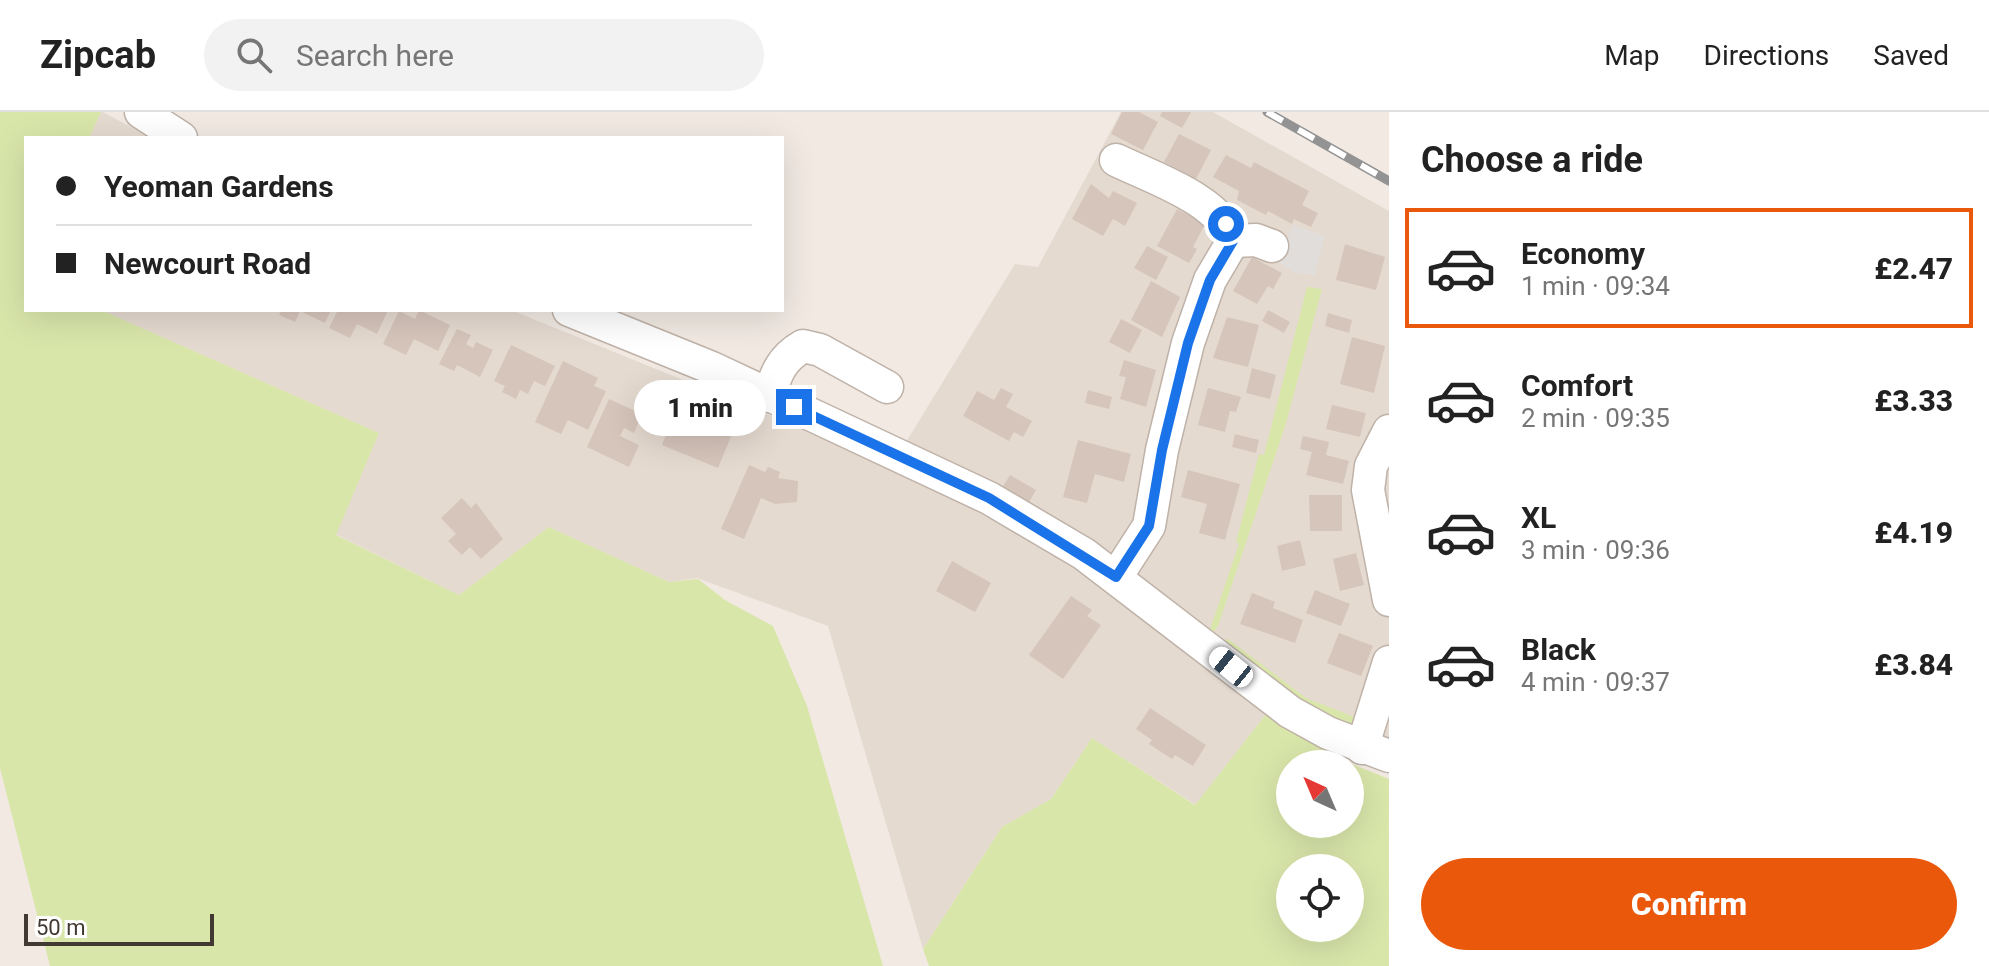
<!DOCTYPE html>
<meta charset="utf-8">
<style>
body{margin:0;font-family:Roboto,sans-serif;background:#f2f2f2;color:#222;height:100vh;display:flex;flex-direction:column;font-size:30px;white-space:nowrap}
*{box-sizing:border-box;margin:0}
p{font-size:26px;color:#767676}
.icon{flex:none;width:44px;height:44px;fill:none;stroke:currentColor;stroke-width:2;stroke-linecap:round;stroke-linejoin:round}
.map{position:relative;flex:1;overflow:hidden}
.drawer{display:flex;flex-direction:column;background:#fff;width:600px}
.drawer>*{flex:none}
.hud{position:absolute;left:24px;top:24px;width:760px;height:176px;border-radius:0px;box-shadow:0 8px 32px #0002;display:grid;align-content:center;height:176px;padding:0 32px;background:#fff}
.needle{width:52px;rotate:316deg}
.controls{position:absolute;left:1276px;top:638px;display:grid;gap:16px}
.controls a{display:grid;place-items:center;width:88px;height:88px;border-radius:50%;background:#fff;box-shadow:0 8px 32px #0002;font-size:40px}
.scale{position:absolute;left:24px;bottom:20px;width:190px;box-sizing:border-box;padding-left:8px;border:4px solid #433933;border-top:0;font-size:22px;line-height:28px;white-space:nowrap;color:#433933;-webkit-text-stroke:6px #fff;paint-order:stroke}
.end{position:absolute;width:36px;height:36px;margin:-18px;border:10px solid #1a73e8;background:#fff;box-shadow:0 0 0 4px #fff}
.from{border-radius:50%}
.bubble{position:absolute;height:56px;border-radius:28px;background:#fff;box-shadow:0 8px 32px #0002;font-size:26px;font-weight:800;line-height:56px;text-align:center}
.car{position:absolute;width:24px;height:48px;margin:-24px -12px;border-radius:10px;box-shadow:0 0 6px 2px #0007;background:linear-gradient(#fff 24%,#345 0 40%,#fff 0 76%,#345 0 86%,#fff 0)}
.hud b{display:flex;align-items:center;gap:28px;height:76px;font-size:30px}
.hud b+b{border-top:2px solid #e0e0e0}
.hud i{width:20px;height:20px;background:#222}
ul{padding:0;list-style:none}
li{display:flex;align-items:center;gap:24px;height:120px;margin:0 16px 12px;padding:0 16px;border:4px solid transparent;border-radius:0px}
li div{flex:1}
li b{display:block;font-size:30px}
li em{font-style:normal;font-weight:800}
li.active{border-color:#ea580c}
li>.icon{width:72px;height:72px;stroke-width:1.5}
h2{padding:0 32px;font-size:36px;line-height:96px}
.button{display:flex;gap:16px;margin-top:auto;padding:16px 32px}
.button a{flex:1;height:92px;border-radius:48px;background:#ea580c;color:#fff;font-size:32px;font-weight:800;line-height:92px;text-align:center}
header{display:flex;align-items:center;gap:48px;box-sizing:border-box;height:112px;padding:0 40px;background:#fff;border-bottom:2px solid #e0e0e0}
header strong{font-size:38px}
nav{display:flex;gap:44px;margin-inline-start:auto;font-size:28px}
.search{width:560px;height:72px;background:#f2f2f2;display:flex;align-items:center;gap:20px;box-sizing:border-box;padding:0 28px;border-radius:44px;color:#767676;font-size:30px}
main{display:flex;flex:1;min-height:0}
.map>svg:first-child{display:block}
</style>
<header>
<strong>Zipcab</strong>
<div class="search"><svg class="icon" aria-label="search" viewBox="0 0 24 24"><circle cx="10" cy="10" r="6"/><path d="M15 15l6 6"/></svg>Search here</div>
<nav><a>Map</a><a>Directions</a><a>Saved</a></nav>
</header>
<main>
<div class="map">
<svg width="1389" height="854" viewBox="0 0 1389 854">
<rect width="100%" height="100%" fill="#f1e9e2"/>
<g fill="#e5dad0">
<path d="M101,0H103L151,26H89Z"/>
<path d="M1121,0H1213L1389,99V631L1267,601L1196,693L1092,626L1051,687L1002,715L923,837L828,514L697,466L669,470L549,415L459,483L335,422L379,321L101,198H511L892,353L1015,152L1038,155Z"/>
</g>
<g fill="#d9e6aa" fill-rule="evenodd">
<path d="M0,0H101L89,26H26V198H101L379,321L336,423L459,483L549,415L669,470L698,467L725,488L773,514L807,594L883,854H50L0,656Z"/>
<path d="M1307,175L1322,177L1285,315L1218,514L1210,525L1208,523L1239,432L1236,430L1259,342L1264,343Z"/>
<path d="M1228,527L1306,586L1362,608L1349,615L1330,610L1219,531Z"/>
<path d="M1267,601L1352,652L1389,667V854H929L923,837L1002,715L1051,687L1092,626L1195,693ZM1290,652H1350V712H1290ZM1290,756H1350V816H1290Z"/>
</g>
<path fill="#e1dddb" d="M1293,113L1325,124L1315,163L1294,160L1277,150Z"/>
<g fill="#d6c5bb">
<path d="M1122,0H1139L1158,10L1143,38L1111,22Z"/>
<path d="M1162,0H1191L1182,16L1160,4Z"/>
<path d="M1179,22L1211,38L1196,67L1164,50Z"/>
<path d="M1226,43L1251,56L1254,50L1309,79L1302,93L1318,101L1311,115L1294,107L1292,112L1268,99L1266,103L1237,88L1239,79L1213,65Z"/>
<path d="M1091,72L1109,86L1113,79L1137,91L1125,114L1113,107L1103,124L1072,107Z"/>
<path d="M1177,97L1205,112L1193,135L1197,137L1189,151L1157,134Z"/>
<path d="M1345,132L1385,145L1376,178L1336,168Z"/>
<path d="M1147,134L1168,145L1156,168L1134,156Z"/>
<path d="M1252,145L1282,161L1273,177L1268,174L1257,192L1233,179Z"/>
<path d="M1151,169L1180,185L1162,225L1131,208Z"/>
<path d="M282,198H331L325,211L300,199L295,210L279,203Z"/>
<path d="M338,198H388L377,222L357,212L350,226L329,216Z"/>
<path d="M419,198L450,213L438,239L414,227L406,243L383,232L399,199L415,207Z"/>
<path d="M1268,198L1290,210L1284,221L1262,209Z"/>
<path d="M1328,201L1352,208L1349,221L1325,214Z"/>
<path d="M1227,205L1259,213L1248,255L1213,246Z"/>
<path d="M1121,207L1142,218L1130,241L1109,230Z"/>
<path d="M457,217L471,223L466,232L473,236L476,230L493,238L480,265L457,253L454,259L439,252Z"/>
<path d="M1352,225L1385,234L1374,281L1340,272Z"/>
<path d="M511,233L555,254L545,274L534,269L528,282L520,278L516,287L502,280L505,274L494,269Z"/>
<path d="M1124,248L1156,258L1146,295L1120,287L1126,265L1119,264Z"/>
<path d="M563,249L598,266L594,274L606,279L588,318L568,308L561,322L535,310Z"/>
<path d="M1252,256L1276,263L1270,287L1246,281Z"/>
<path d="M1001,276L1013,282L1006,295L1032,309L1023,325L1014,320L1009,329L963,304L977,279L994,288Z"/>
<path d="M1208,276L1241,285L1236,300L1230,299L1225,320L1198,313Z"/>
<path d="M1088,278L1112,285L1109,297L1085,291Z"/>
<path d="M609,287L642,302L634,321L624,316L620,324L639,333L629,355L587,335Z"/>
<path d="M1332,293L1366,301L1360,325L1326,317Z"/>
<path d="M675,300L732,322L718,356L662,333Z"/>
<path d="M1235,322L1259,328L1256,341L1232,335Z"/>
<path d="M1303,324L1329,330L1326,343L1349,349L1343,372L1306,363L1312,340L1300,337Z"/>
<path d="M1078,328L1131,342L1124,370L1095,362L1087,391L1063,385Z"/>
<path d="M749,353L765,360L768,355L780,360L778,366L798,369L797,390L775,392L761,386L744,427L721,417Z"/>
<path d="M1188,358L1240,372L1225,428L1199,421L1207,392L1181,385Z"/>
<path d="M1010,363L1036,378L1028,392L1002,376Z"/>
<path d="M1309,383H1342V419H1310Z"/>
<path d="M462,386L471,396L476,391L503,427L481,447L470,435L462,443L448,429L456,422L441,406Z"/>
<path d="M1300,428L1306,453L1282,459L1277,434Z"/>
<path d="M1356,441L1364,473L1340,479L1333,447Z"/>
<path d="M952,449L991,471L975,500L936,479Z"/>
<path d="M1315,478L1350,492L1341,514L1306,501Z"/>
<path d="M1252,481L1275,490L1273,496L1303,508L1295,531L1240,512Z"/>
<path d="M1071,484L1092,498L1087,504L1101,513L1063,567L1029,543Z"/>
<path d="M1339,521L1373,534L1361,564L1327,551Z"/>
<path d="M1150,596L1206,633L1193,654L1175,643L1172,647L1149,632L1152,628L1136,617Z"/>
</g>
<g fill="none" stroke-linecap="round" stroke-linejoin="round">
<g stroke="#bfb2a8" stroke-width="35">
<g id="minor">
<path d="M141,0L181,26"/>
<path d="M1233,129L1256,128L1272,134"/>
<path d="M569,198L712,256L989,386L1084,442L1290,600L1328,621L1389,644"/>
<path d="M769,284C776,261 782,246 803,234L820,238L887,275"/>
<path d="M1389,319L1371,354L1368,378L1389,488"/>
<path d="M1116,465L1149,414L1162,338L1188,231L1210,168L1233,129C1221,88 1153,66 1116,48"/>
<path d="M1362,636L1389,550"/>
</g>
</g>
<use href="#minor" stroke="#fff" stroke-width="32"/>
<g stroke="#939393" stroke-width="9">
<path id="rail" d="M1267,0L1389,69"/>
</g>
<use href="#rail" stroke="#fff" stroke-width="6" stroke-dasharray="18" stroke-linecap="butt"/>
</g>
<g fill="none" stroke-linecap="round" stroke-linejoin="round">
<path stroke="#1a73e8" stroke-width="10" d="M794,295L989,386L1116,465L1149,414L1162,338L1188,231L1210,168L1233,129L1226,112"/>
</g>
</svg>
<div class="controls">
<a><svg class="needle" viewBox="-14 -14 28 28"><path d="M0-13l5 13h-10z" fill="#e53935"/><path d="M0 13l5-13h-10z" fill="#767676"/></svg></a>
<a><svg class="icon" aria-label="locate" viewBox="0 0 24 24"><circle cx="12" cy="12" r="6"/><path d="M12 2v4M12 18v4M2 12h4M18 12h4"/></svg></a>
</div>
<div class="scale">50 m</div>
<i class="end from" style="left:1226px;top:112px"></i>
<i class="end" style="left:794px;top:295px"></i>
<div class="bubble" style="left:634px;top:268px;width:132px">1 min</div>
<i class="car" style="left:1231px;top:555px;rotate:309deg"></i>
<div class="hud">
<b><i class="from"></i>Yeoman Gardens</b>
<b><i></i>Newcourt Road</b>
</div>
</div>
<section class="drawer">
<h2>Choose a ride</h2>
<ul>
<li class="active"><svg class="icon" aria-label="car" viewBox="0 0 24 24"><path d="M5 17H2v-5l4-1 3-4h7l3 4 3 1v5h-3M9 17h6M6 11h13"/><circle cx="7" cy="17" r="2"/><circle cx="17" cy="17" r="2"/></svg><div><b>Economy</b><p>1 min · 09:34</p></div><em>£2.47</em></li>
<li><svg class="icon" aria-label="car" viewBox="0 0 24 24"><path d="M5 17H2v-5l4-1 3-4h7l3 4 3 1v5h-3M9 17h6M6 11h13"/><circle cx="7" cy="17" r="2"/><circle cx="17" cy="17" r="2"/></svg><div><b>Comfort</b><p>2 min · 09:35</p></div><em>£3.33</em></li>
<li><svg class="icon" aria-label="car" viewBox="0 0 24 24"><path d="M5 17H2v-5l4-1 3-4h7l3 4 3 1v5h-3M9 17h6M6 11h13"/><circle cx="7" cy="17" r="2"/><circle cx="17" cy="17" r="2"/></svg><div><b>XL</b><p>3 min · 09:36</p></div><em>£4.19</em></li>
<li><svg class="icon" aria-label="car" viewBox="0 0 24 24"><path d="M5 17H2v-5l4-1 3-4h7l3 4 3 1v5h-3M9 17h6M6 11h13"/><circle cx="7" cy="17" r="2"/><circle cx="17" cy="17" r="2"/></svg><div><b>Black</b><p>4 min · 09:37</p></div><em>£3.84</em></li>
</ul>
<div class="button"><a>Confirm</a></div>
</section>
</main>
